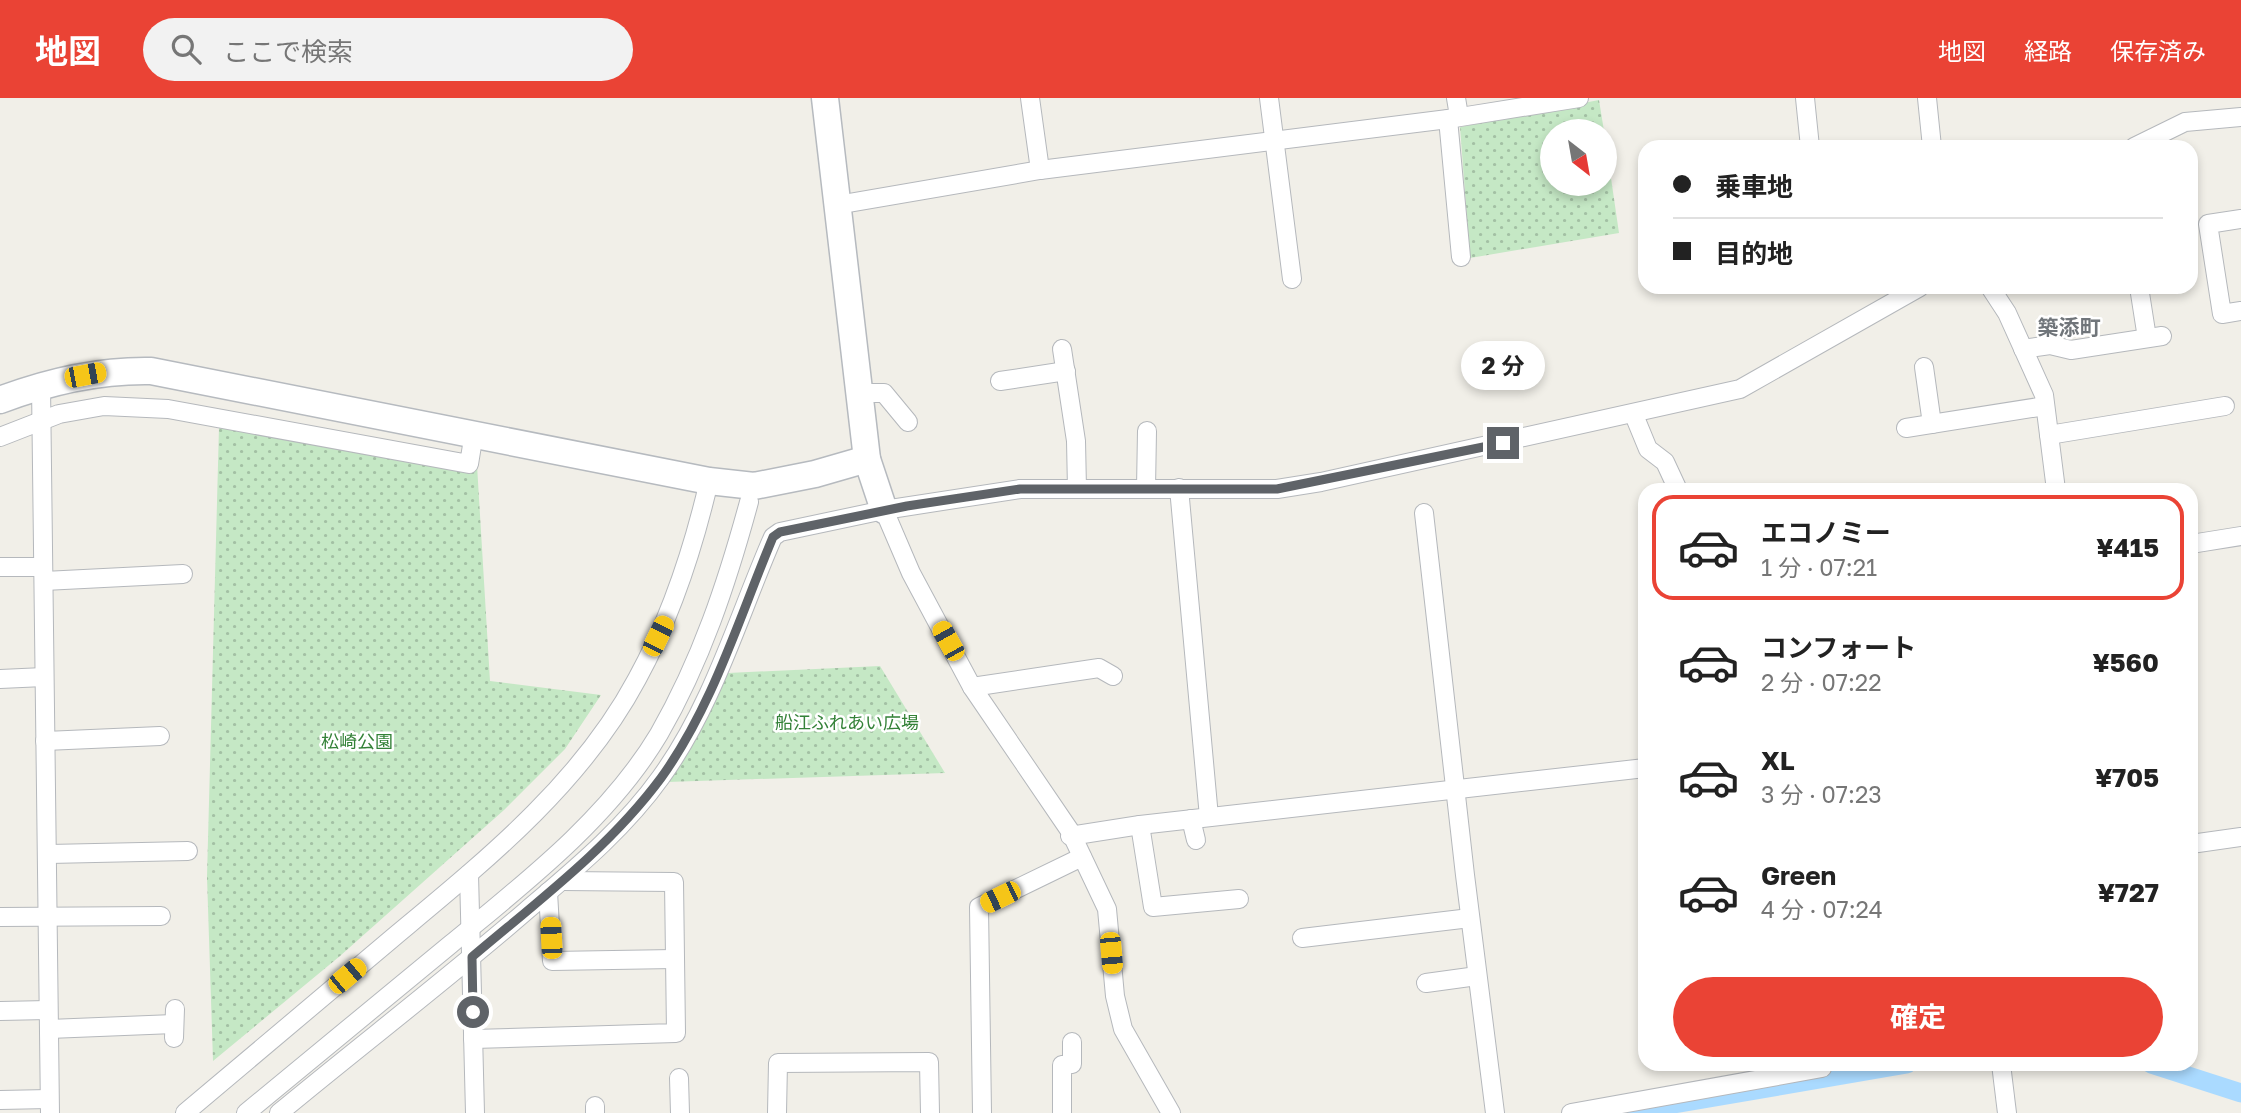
<!DOCTYPE html>
<html lang="ja">
<meta charset="utf-8">
<style>
body{margin:0;font-family:"Golos Text","Noto Sans JP",sans-serif;background:#f2f2f2;color:#222;height:100vh;display:flex;flex-direction:column;font-size:26px;white-space:nowrap}
*{box-sizing:border-box;margin:0}
p{font-size:23px;color:#767676}
.icon{flex:none;width:38px;height:38px;fill:none;stroke:currentColor;stroke-width:2;stroke-linecap:round;stroke-linejoin:round}
.map{position:relative;flex:1;overflow:hidden}
.side{position:absolute;left:1638px;top:385px;width:560px;height:588px;display:flex;flex-direction:column;background:#fff;border-radius:21px;box-shadow:0 4px 10px #0003}
.side>*{flex:none}
.banner{position:absolute;left:1638px;top:42px;width:560px;height:154px;border-radius:21px;box-shadow:0 4px 10px #0003;display:grid;align-content:center;height:154px;padding:0 35px;background:#fff}
.needle{width:46px;rotate:149deg}
.buttons{position:absolute;left:1540px;top:21px;display:grid;gap:14px}
.buttons a{display:grid;place-items:center;width:77px;height:77px;border-radius:50%;background:#fff;box-shadow:0 4px 10px #0003;font-size:35px}
.end{position:absolute;width:32px;height:32px;margin:-16px;border:9px solid #5f6368;background:#fff;box-shadow:0 0 0 4px #fff}
.from{border-radius:50%}
.bubble{position:absolute;height:49px;border-radius:24px;background:#fff;box-shadow:0 4px 10px #0003;font-size:23px;font-weight:700;line-height:49px;text-align:center}
.car{position:absolute;width:21px;height:42px;margin:-21px -10px;border-radius:9px;box-shadow:0 0 5px 2px #0007;background:linear-gradient(#f5c518 24%,#345 0 40%,#f5c518 0 76%,#345 0 86%,#f5c518 0)}
.banner b{display:flex;align-items:center;gap:24px;height:66px;font-size:26px}
.banner b+b{border-top:2px solid #e0e0e0}
.banner i{width:18px;height:18px;background:#222}
ul{padding:12px 0 0;list-style:none}
li{display:flex;align-items:center;gap:21px;height:105px;margin:0 14px 10px;padding:0 21px;border:4px solid transparent;border-radius:21px}
li div{flex:1}
li b{display:block;font-size:26px}
li em{font-style:normal;font-weight:700}
li.current{border-color:#ea4335}
li>.icon{width:63px;height:63px;stroke-width:1.5}
.button{display:flex;gap:14px;margin-top:auto;padding:14px 35px}
.button a{flex:1;height:80px;border-radius:42px;background:#ea4335;color:#fff;font-size:28px;font-weight:700;line-height:80px;text-align:center}
header{display:flex;align-items:center;gap:42px;box-sizing:border-box;height:98px;padding:0 35px;background:#ea4335;color:#fff}
header strong{font-size:33px}
nav{display:flex;gap:38px;margin-inline-start:auto;font-size:24px}
.search{width:490px;height:63px;background:#f2f2f2;display:flex;align-items:center;gap:18px;box-sizing:border-box;padding:0 24px;border-radius:38px;color:#767676;font-size:26px}
.map>svg:first-child{display:block}
</style>
<header>
<strong>地図</strong>
<div class="search"><svg class="icon" aria-label="search" viewBox="0 0 24 24"><circle cx="10" cy="10" r="6"/><path d="M15 15l6 6"/></svg>ここで検索</div>
<nav><a>地図</a><a>経路</a><a>保存済み</a></nav>
</header>
<div class="map">
<svg width="2241" height="1015" viewBox="0 0 2241 1015">
<defs>
<pattern id="park-dots" width="8" height="8" patternUnits="userSpaceOnUse" patternTransform="scale(1.75)"><rect width="8" height="8" fill="#c5e8c5"/><path d="M2 2h.1M6 6h.1" fill="none" stroke="#a3c0a4" stroke-width="1.8" stroke-linecap="round"/></pattern>
</defs>
<rect width="100%" height="100%" fill="#f1efe8"/>
<g fill="url(#park-dots)">
<path d="M1599,2L1604,33H1552V86H1605V39L1619,135L1470,160L1460,29Z"/>
<path d="M219,329L477,367L490,583L601,597L565,651L504,712L340,858L213,963L207,779Z"/>
<path d="M880,568L945,675L667,684L728,575Z"/>
</g>
<g fill="none" stroke-linecap="round" stroke-linejoin="round">
<g stroke="#aadaff" stroke-width="19">
<path d="M2151,966L2241,995"/>
<path d="M1621,1015L1907,966"/>
</g>
<g stroke="#b5b8bc" stroke-width="20">
<g id="street">
<path d="M1030,0L1040,72"/>
<path d="M1269,0L1292,181"/>
<path d="M1456,0L1459,18"/>
<path d="M1805,0L1810,49"/>
<path d="M1927,0L1932,49"/>
<path d="M1448,21L1461,159"/>
<path d="M2134,49L2185,24L2241,19"/>
<path d="M837,107L1040,72L1448,21L1579,0"/>
<path d="M2241,121L2208,126L2222,216L2241,213"/>
<path d="M1990,189L2007,215L2044,297L2056,392"/>
<path d="M2139,189L2147,240"/>
<path d="M1062,251L1076,343L1077,391"/>
<path d="M2023,251L2050,247L2071,252L2162,238"/>
<path d="M1924,269L1932,326"/>
<path d="M1000,283L1066,273"/>
<path d="M41,288L50,1015"/>
<path d="M860,295H884L908,324"/>
<path d="M1634,317L1648,351L1665,364L1678,392"/>
<path d="M1906,330L2045,308"/>
<path d="M2049,337L2225,308"/>
<path d="M0,339L59,316L104,308L168,311L469,366L474,335"/>
<path d="M1146,390L1147,333"/>
<path d="M1179,390L1209,719"/>
<path d="M884,412L911,475L972,589L1070,733L1107,811L1115,898L1123,931L1171,1015"/>
<path d="M1424,415L1465,777L1495,1015"/>
<path d="M2191,446L2241,438"/>
<path d="M0,469H43"/>
<path d="M44,483L183,476"/>
<path d="M0,581L44,579"/>
<path d="M972,589L1099,570L1113,578"/>
<path d="M45,643L160,638"/>
<path d="M1191,721L1196,742"/>
<path d="M1140,727L1153,809L1239,801"/>
<path d="M1070,738L1140,727L1645,670"/>
<path d="M2191,746L2241,739"/>
<path d="M49,756L188,753"/>
<path d="M469,776L475,1015"/>
<path d="M548,794L552,863L674,861"/>
<path d="M0,819L161,818"/>
<path d="M1302,840L1470,820"/>
<path d="M1426,885L1477,878"/>
<path d="M0,913L48,912"/>
<path d="M49,931L174,926"/>
<path d="M174,940L175,911"/>
<path d="M473,941L676,935L674,784L563,783"/>
<path d="M2001,966L2007,1015"/>
<path d="M679,980L680,1015"/>
<path d="M0,1002L49,1001"/>
<path d="M185,1015C255,956 325,897 395,838C485,763 581,686 637,581C671,519 693,452 709,383"/>
<path d="M246,1015C314,959 383,902 451,846C525,785 609,720 659,636C701,563 727,485 749,404"/>
<path d="M279,1015C361,947 445,883 526,813C574,772 624,731 661,679C713,607 738,519 773,439L780,434L884,412L1020,391H1277L1321,384L1740,291L1920,189"/>
<path d="M595,1015V1008"/>
<path d="M777,1015L778,965L929,964L930,1015"/>
<path d="M982,1015L979,809L1082,759"/>
<path d="M1062,1015V967L1072,966V944"/>
<path d="M1571,1015L1822,970"/>
</g>
</g>
<g stroke="#b6babf" stroke-width="29">
<g id="secondary">
<path d="M825,0L867,361L884,412"/>
<path d="M0,302C50,283 98,272 151,273L709,383L754,388L815,376L867,361"/>
</g>
</g>
<use href="#street" stroke="#fff" stroke-width="18"/>
<use href="#secondary" stroke="#fff" stroke-width="26"/>
</g>
<g fill="none" stroke-linecap="round" stroke-linejoin="round">
<path stroke="#5f6368" stroke-width="9" d="M473,914L472,859C538,803 609,750 661,680C713,608 739,520 773,439L780,434L907,408L1020,391H1277L1503,345"/>
</g>
<g text-anchor="middle" dominant-baseline="central" stroke-width="5" stroke-linejoin="round" paint-order="stroke">
<g font-size="18" fill="#348238" stroke="#fff">
<text x="847" y="624">船江ふれあい広場</text>
<text x="357" y="643">松崎公園</text>
</g>
<g font-size="21" font-weight="bold" fill="#70757a" stroke="#fff">
<text x="2069" y="229">築添町</text>
</g>
</g>
</svg>
<div class="buttons">
<a><svg class="needle" viewBox="-14 -14 28 28"><path d="M0-13l5 13h-10z" fill="#e53935"/><path d="M0 13l5-13h-10z" fill="#767676"/></svg></a>
</div>
<i class="end from" style="left:473px;top:914px"></i>
<i class="end" style="left:1503px;top:345px"></i>
<div class="bubble" style="left:1461px;top:243px;width:84px">2 分</div>
<i class="car" style="left:85px;top:277px;rotate:79deg"></i>
<i class="car" style="left:658px;top:538px;rotate:26deg"></i>
<i class="car" style="left:948px;top:543px;rotate:331deg"></i>
<i class="car" style="left:1000px;top:799px;rotate:244deg"></i>
<i class="car" style="left:551px;top:840px;rotate:357deg"></i>
<i class="car" style="left:1111px;top:855px;rotate:175deg"></i>
<i class="car" style="left:347px;top:878px;rotate:50deg"></i>
<div class="banner">
<b><i class="from"></i>乗車地</b>
<b><i></i>目的地</b>
</div>
<section class="side">
<ul>
<li class="current"><svg class="icon" aria-label="car" viewBox="0 0 24 24"><path d="M5 17H2v-5l4-1 3-4h7l3 4 3 1v5h-3M9 17h6M6 11h13"/><circle cx="7" cy="17" r="2"/><circle cx="17" cy="17" r="2"/></svg><div><b>エコノミー</b><p>1 分 · 07:21</p></div><em>¥415</em></li>
<li><svg class="icon" aria-label="car" viewBox="0 0 24 24"><path d="M5 17H2v-5l4-1 3-4h7l3 4 3 1v5h-3M9 17h6M6 11h13"/><circle cx="7" cy="17" r="2"/><circle cx="17" cy="17" r="2"/></svg><div><b>コンフォート</b><p>2 分 · 07:22</p></div><em>¥560</em></li>
<li><svg class="icon" aria-label="car" viewBox="0 0 24 24"><path d="M5 17H2v-5l4-1 3-4h7l3 4 3 1v5h-3M9 17h6M6 11h13"/><circle cx="7" cy="17" r="2"/><circle cx="17" cy="17" r="2"/></svg><div><b>XL</b><p>3 分 · 07:23</p></div><em>¥705</em></li>
<li><svg class="icon" aria-label="car" viewBox="0 0 24 24"><path d="M5 17H2v-5l4-1 3-4h7l3 4 3 1v5h-3M9 17h6M6 11h13"/><circle cx="7" cy="17" r="2"/><circle cx="17" cy="17" r="2"/></svg><div><b>Green</b><p>4 分 · 07:24</p></div><em>¥727</em></li>
</ul>
<div class="button"><a>確定</a></div>
</section>
</div>
